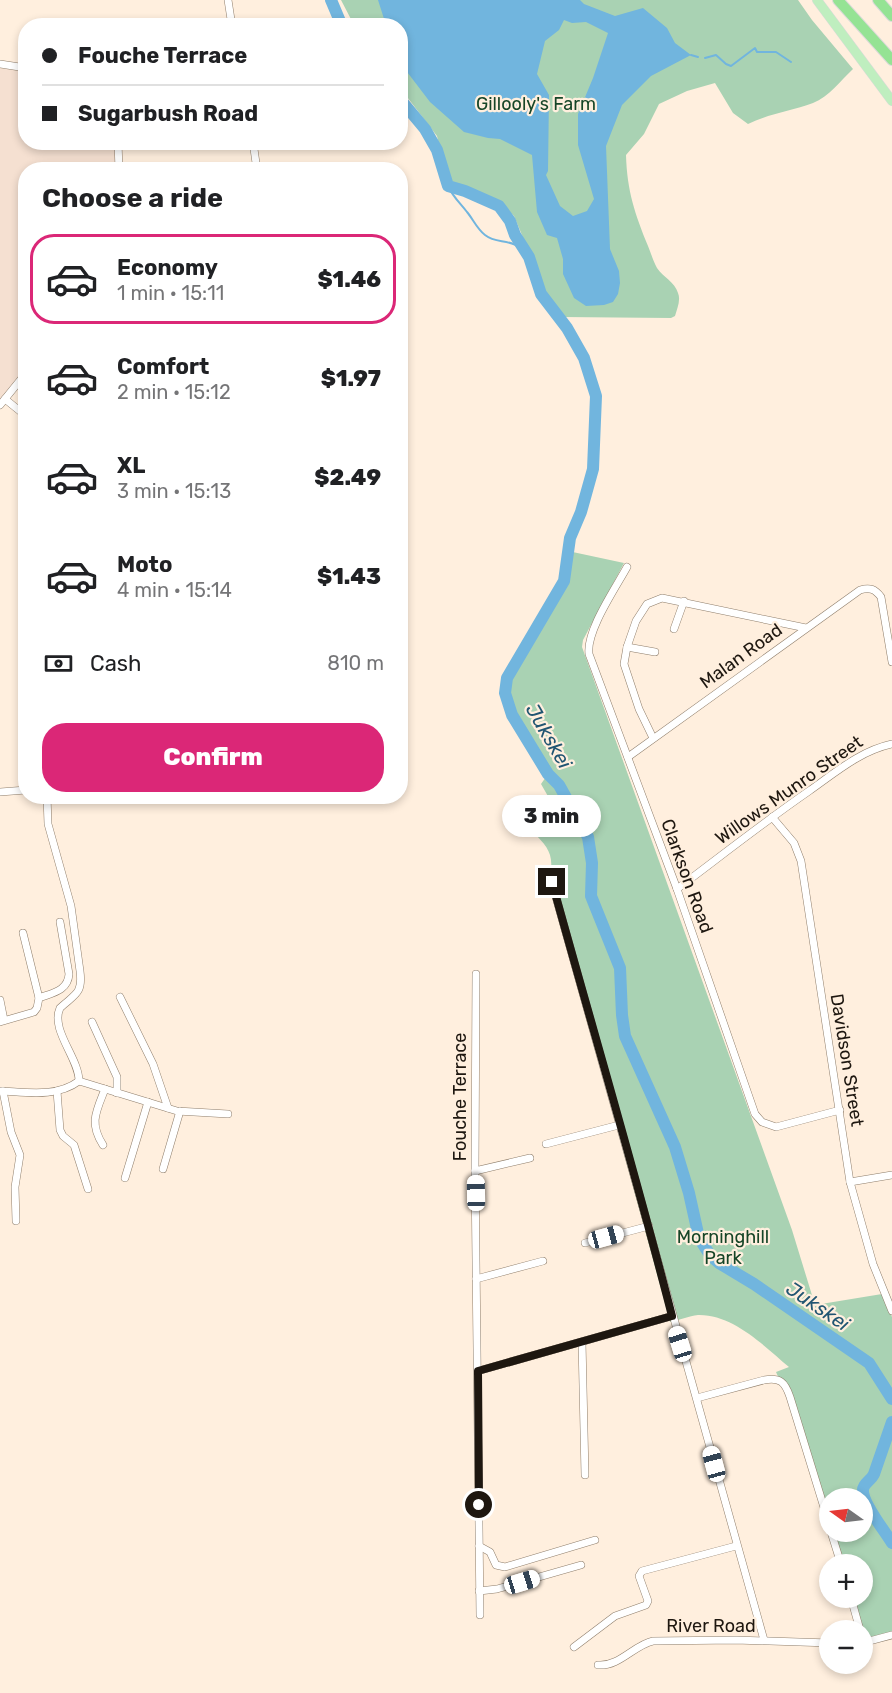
<!DOCTYPE html>
<meta charset="utf-8">
<style>
body{margin:0;font-family:Rubik,sans-serif;background:#f6f6f6;color:#202124;height:100vh;display:flex;flex-direction:column;font-size:22px;white-space:nowrap}
*{box-sizing:border-box;margin:0}
p{font-size:20px;color:#757577}
.icon{flex:none;width:33px;height:33px;fill:none;stroke:currentColor;stroke-width:2;stroke-linecap:round;stroke-linejoin:round}
.map{position:relative;flex:1;overflow:hidden}
.side{position:absolute;left:18px;top:162px;width:390px;height:642px;display:flex;flex-direction:column;background:#fff;border-radius:24px;box-shadow:0 3px 9px #0003}
.side>*{flex:none}
.banner{position:absolute;left:18px;top:18px;width:390px;height:132px;border-radius:24px;box-shadow:0 3px 9px #0003;display:grid;align-content:center;height:132px;padding:0 24px;background:#fff}
.needle{width:39px;rotate:284deg}
.fabs{position:absolute;left:819px;top:1488px;display:grid;gap:12px}
.fabs a{display:grid;place-items:center;width:54px;height:54px;border-radius:50%;background:#fff;box-shadow:0 3px 9px #0003;font-size:30px}
.end{position:absolute;width:27px;height:27px;margin:-14px;border:8px solid #1e1710;background:#fff;box-shadow:0 0 0 3px #fff}
.from{border-radius:50%}
.bubble{position:absolute;height:42px;border-radius:21px;background:#fff;box-shadow:0 3px 9px #0003;font-size:20px;font-weight:800;line-height:42px;text-align:center}
.car{position:absolute;width:18px;height:36px;margin:-18px -9px;border-radius:8px;box-shadow:0 0 4px 2px #0007;background:linear-gradient(#fff 24%,#345 0 40%,#fff 0 76%,#345 0 86%,#fff 0)}
.banner b{display:flex;align-items:center;gap:21px;height:57px;font-size:22px}
.banner b+b{border-top:2px solid #e0e0e0}
.banner i{width:15px;height:15px;background:#202124}
ul{padding:0;list-style:none}
li{display:flex;align-items:center;gap:18px;height:90px;margin:0 12px 9px;padding:0 12px;border:3px solid transparent;border-radius:24px}
li div{flex:1}
li b{display:block;font-size:22px}
li em{font-style:normal;font-weight:800}
li.on{border-color:#db2777}
li>.icon{width:54px;height:54px;stroke-width:1.5}
h2{padding:0 24px;font-size:27px;line-height:72px}
.pay{display:flex;align-items:center;gap:15px;height:66px;padding:0 24px;font-size:22px}
.pay p{margin-inline-start:auto}
.cta{display:flex;gap:12px;margin-top:auto;padding:12px 24px}
.cta a{flex:1;height:69px;border-radius:24px;background:#db2777;color:#fff;font-size:24px;font-weight:800;line-height:69px;text-align:center}
.map>svg:first-child{display:block}
</style>
<div class="map">
<svg width="892" height="1693" viewBox="0 0 892 1693">
<rect width="100%" height="100%" fill="#ffefde"/>
<path fill="#f5e0d1" d="M0,68L25,71L26,142L115,143V169L26,170L25,368L0,400Z"/>
<g fill="#a9d2b3" fill-rule="evenodd">
<path d="M341,0H798L812,20L853,69C840,81 829,97 813,103C791,111 768,114 748,124L733,113L715,83L687,91L659,104L644,134L626,155C627,191 635,214 648,246C651,253 653,261 657,268C663,277 675,282 678,293C681,300 677,309 675,316L671,318L562,317L551,304L514,216L503,206L463,189L453,183L443,161L437,136L401,89L400,26L354,25Z"/>
<path d="M568,551L624,563L583,640L582,647L792,1230L815,1305L882,1294L892,1317V1635L864,1643L862,1630L850,1598H862V1564H839L788,1399L776,1372L789,1367C764,1346 733,1314 698,1315C689,1316 679,1320 670,1322L549,880C555,855 549,848 532,831L539,812L549,798L541,784L548,774L512,715L505,693L507,678L564,581ZM830,1498H862V1532H830Z"/>
</g>
<path fill="#71b5de" fill-rule="evenodd" d="M378,0H580L584,4L615,16L643,8L667,28L675,43L691,55L651,76L622,105L606,146L610,249L619,271L620,283L618,294L613,302L604,305L586,306L574,298L563,274V259L557,238L547,235L537,212L532,155L500,139L488,138L464,132L430,102L401,64L400,26L386,25ZM564,20L572,23L586,22L608,33L593,78L578,114V145L594,199L587,211L573,216L560,206L546,175L548,171L549,95L537,74L545,41L559,30Z"/>
<g fill="none" stroke-linecap="round" stroke-linejoin="round">
<g stroke="#71b5de" stroke-width="2">
<path d="M691,55L698,57"/>
<path d="M705,58L716,55L726,64L731,66L755,48L757,52H776L791,62"/>
<path d="M448,186C453,197 460,203 467,212C473,219 477,229 485,235C499,246 512,235 529,257"/>
</g>
<g stroke="#71b5de" stroke-width="12">
<path d="M331,0L342,26"/>
<path d="M400,99L425,129L437,150L448,186L465,191L499,206L510,221L515,235L529,257L541,294L567,328L584,358L596,396L593,469L581,512L570,538L564,581L507,678L505,693L512,715L548,774L559,785L588,837L592,863L591,896L620,968L622,1015L625,1036L675,1147L689,1193L699,1238L710,1255L719,1263L754,1284L869,1363L892,1399"/>
<path d="M892,1422L874,1474C871,1481 863,1483 863,1490C862,1503 885,1531 892,1543"/>
</g>
<g stroke="#8f7e6b" stroke-width="8">
<g id="minor">
<path d="M228,0L232,26"/>
<path d="M0,64L26,68"/>
<path d="M118,142L119,170"/>
<path d="M253,142L257,170"/>
<path d="M5,399L26,416"/>
<path d="M0,405L26,373"/>
<path d="M627,567C615,589 586,631 589,654L677,889L755,1114L762,1122L776,1127L840,1110"/>
<path d="M674,629L684,601"/>
<path d="M627,647L655,652"/>
<path d="M653,738L639,709L624,664L627,647L636,621L647,604L662,598L806,628"/>
<path d="M628,757L860,590C870,587 875,589 881,597L892,662"/>
<path d="M0,792L26,790"/>
<path d="M47,796L48,824L71,906L80,971C83,994 75,994 60,1008C50,1030 79,1058 79,1081"/>
<path d="M772,817L794,843L801,861L850,1182L873,1264L892,1311"/>
<path d="M552,883L764,1640"/>
<path d="M677,889C721,856 764,822 809,791C836,772 860,751 892,744"/>
<path d="M476,974L475,1171L480,1615"/>
<path d="M120,997L153,1064L168,1108"/>
<path d="M39,998C52,993 68,991 69,974L60,922"/>
<path d="M0,1000L4,1020"/>
<path d="M0,1022L34,1012L37,1008L39,998L23,933"/>
<path d="M92,1022L117,1077V1093"/>
<path d="M79,1081L177,1111L228,1114"/>
<path d="M0,1091C26,1092 56,1098 79,1081"/>
<path d="M3,1091L11,1132L20,1155L15,1187L16,1221"/>
<path d="M57,1091L60,1130L63,1136L74,1145L88,1189"/>
<path d="M546,1144L619,1125"/>
<path d="M103,1145C89,1123 96,1112 105,1089"/>
<path d="M163,1169L180,1111"/>
<path d="M475,1171L530,1158"/>
<path d="M125,1178L148,1102"/>
<path d="M850,1182L892,1175"/>
<path d="M585,1243L649,1226"/>
<path d="M476,1279L543,1261"/>
<path d="M582,1342L585,1475"/>
<path d="M478,1371L672,1316"/>
<path d="M697,1398L764,1380C780,1377 785,1382 790,1397L830,1527"/>
<path d="M831,1532L841,1564"/>
<path d="M479,1546L490,1552L496,1565L505,1567L595,1540"/>
<path d="M479,1591L497,1589L581,1565"/>
<path d="M851,1598L860,1630"/>
<path d="M862,1643L892,1635"/>
<path d="M574,1647L615,1616L646,1605L648,1601L639,1576L642,1571L736,1546"/>
<path d="M598,1665C619,1667 634,1645 653,1641L736,1640L830,1643"/>
</g>
</g>
<g stroke="#dbdad9" stroke-width="10">
<path id="major" d="M817,0L892,101"/>
</g>
<g stroke="#dbdad9" stroke-width="12">
<g id="highway">
<path d="M838,0L892,60"/>
<path d="M878,0L892,16"/>
</g>
</g>
<use href="#minor" stroke="#fff" stroke-width="7"/>
<use href="#major" stroke="#bfeebf" stroke-width="9"/>
<use href="#highway" stroke="#95e394" stroke-width="10"/>
</g>
<g fill="none" stroke-linecap="round" stroke-linejoin="round">
<path stroke="#1e1710" stroke-width="8" d="M479,1505L478,1371L672,1316C635,1171 592,1027 552,882"/>
</g>
<g text-anchor="middle" dominant-baseline="central" stroke-width="4.5" stroke-linejoin="round" paint-order="stroke">
<g font-size="18" fill="#164527" stroke="#ffefde">
<text x="536" y="104">Gillooly's Farm</text>
<text x="723" y="1237">Morninghill<tspan x="723" dy="21">Park</tspan></text>
</g>
<g font-size="18" fill="#1e1710" stroke="#ffefde">
<text transform="translate(741 656) rotate(-36)">Malan Road</text>
<text transform="translate(789 790) rotate(-35)">Willows Munro Street</text>
<text transform="translate(687 876) rotate(70)">Clarkson Road</text>
<text transform="translate(847 1060) rotate(81)">Davidson Street</text>
<text transform="translate(460 1097) rotate(-90)">Fouche Terrace</text>
<text x="711" y="1626">River Road</text>
</g>
<g font-size="20" font-style="italic" fill="#215572" stroke="#ffefde">
<text transform="translate(549 736) rotate(60)">Jukskei</text>
<text transform="translate(818 1306) rotate(34)">Jukskei</text>
</g>
</g>
</svg>
<div class="fabs">
<a><svg class="needle" viewBox="-14 -14 28 28"><path d="M0-13l5 13h-10z" fill="#e53935"/><path d="M0 13l5-13h-10z" fill="#757577"/></svg></a>
<a>+</a>
<a>−</a>
</div>
<i class="end from" style="left:479px;top:1505px"></i>
<i class="end" style="left:552px;top:882px"></i>
<div class="bubble" style="left:502px;top:795px;width:99px">3 min</div>
<i class="car" style="left:476px;top:1193px;rotate:359deg"></i>
<i class="car" style="left:606px;top:1237px;rotate:75deg"></i>
<i class="car" style="left:680px;top:1344px;rotate:343deg"></i>
<i class="car" style="left:714px;top:1464px;rotate:345deg"></i>
<i class="car" style="left:522px;top:1582px;rotate:73deg"></i>
<div class="banner">
<b><i class="from"></i>Fouche Terrace</b>
<b><i></i>Sugarbush Road</b>
</div>
<section class="side">
<h2>Choose a ride</h2>
<ul>
<li class="on"><svg class="icon" aria-label="car" viewBox="0 0 24 24"><path d="M5 17H2v-5l4-1 3-4h7l3 4 3 1v5h-3M9 17h6M6 11h13"/><circle cx="7" cy="17" r="2"/><circle cx="17" cy="17" r="2"/></svg><div><b>Economy</b><p>1 min · 15:11</p></div><em>$1.46</em></li>
<li><svg class="icon" aria-label="car" viewBox="0 0 24 24"><path d="M5 17H2v-5l4-1 3-4h7l3 4 3 1v5h-3M9 17h6M6 11h13"/><circle cx="7" cy="17" r="2"/><circle cx="17" cy="17" r="2"/></svg><div><b>Comfort</b><p>2 min · 15:12</p></div><em>$1.97</em></li>
<li><svg class="icon" aria-label="car" viewBox="0 0 24 24"><path d="M5 17H2v-5l4-1 3-4h7l3 4 3 1v5h-3M9 17h6M6 11h13"/><circle cx="7" cy="17" r="2"/><circle cx="17" cy="17" r="2"/></svg><div><b>XL</b><p>3 min · 15:13</p></div><em>$2.49</em></li>
<li><svg class="icon" aria-label="car" viewBox="0 0 24 24"><path d="M5 17H2v-5l4-1 3-4h7l3 4 3 1v5h-3M9 17h6M6 11h13"/><circle cx="7" cy="17" r="2"/><circle cx="17" cy="17" r="2"/></svg><div><b>Moto</b><p>4 min · 15:14</p></div><em>$1.43</em></li>
</ul>
<div class="pay"><svg class="icon" aria-label="cash" viewBox="0 0 24 24"><path d="M3 7h18v10H3z"/><circle cx="12" cy="12" r="2"/></svg>Cash<p>810 m</p></div>
<div class="cta"><a>Confirm</a></div>
</section>
</div>
